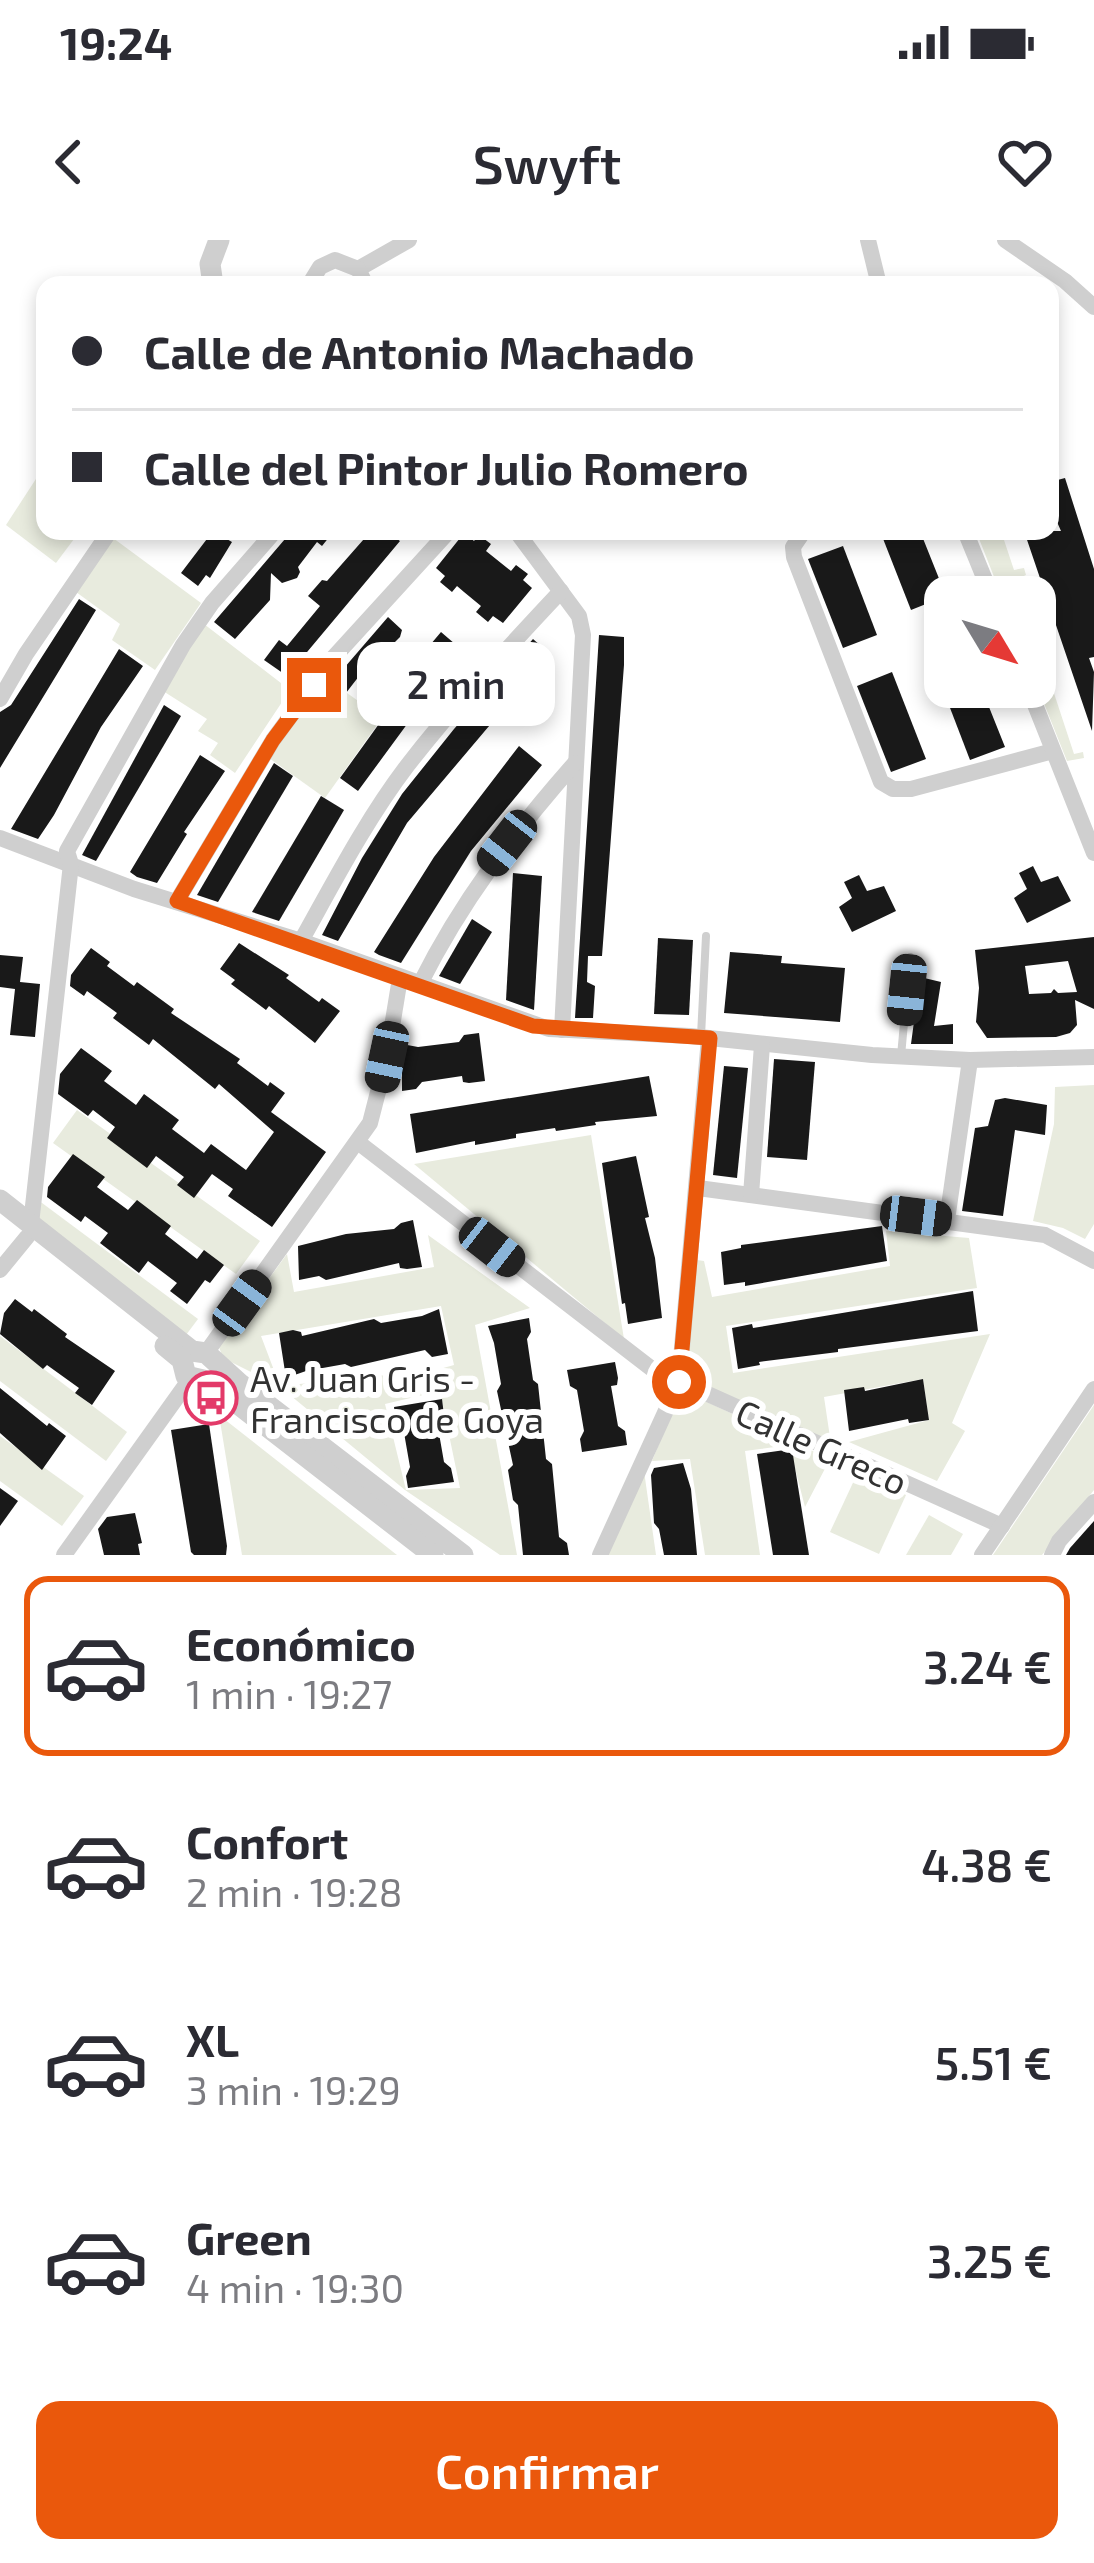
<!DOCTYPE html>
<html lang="es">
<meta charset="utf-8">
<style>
body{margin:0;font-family:"Exo 2",sans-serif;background:#f2f2f3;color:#2b2b33;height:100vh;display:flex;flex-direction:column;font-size:45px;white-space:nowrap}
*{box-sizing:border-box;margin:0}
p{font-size:39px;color:#7c7c81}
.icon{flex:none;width:66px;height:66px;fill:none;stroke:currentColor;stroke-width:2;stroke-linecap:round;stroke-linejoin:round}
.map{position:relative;height:1315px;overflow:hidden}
.side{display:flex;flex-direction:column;background:#fff;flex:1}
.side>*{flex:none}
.hud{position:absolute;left:36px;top:36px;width:1023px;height:264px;border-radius:24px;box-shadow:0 6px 18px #0003;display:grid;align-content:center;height:264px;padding:0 36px;background:#fff}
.needle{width:78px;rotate:128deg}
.buttons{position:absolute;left:924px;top:336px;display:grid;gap:24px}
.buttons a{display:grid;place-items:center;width:132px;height:132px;border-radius:24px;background:#fff;box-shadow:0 6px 18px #0003;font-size:60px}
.end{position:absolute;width:54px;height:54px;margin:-27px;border:15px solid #ea580c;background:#fff;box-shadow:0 0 0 6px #fff}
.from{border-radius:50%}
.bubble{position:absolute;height:84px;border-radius:24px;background:#fff;box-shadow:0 6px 18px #0003;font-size:39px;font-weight:600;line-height:84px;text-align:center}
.car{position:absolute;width:36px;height:72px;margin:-36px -18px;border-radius:15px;box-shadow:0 0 9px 3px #0007;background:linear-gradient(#222 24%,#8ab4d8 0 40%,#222 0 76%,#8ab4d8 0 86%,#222 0)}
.hud b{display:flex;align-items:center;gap:42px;height:114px;font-size:45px}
.hud b+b{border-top:3px solid #e1e1e2}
.hud i{width:30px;height:30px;background:#2b2b33}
ul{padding:21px 0 0;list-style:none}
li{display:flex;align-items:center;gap:36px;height:180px;margin:0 24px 18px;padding:0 12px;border:6px solid transparent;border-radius:24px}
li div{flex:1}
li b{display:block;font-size:45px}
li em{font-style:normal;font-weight:600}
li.on{border-color:#ea580c}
li>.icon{width:108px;height:108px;stroke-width:1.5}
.cta{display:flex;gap:24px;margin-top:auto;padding:24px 36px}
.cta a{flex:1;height:138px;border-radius:24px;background:#ea580c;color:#fff;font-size:48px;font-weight:600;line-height:138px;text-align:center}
.status{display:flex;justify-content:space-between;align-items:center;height:84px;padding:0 60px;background:#fff;direction:ltr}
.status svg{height:33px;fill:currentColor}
header{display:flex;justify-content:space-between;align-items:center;height:156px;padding:0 36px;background:#fff;font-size:54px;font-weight:600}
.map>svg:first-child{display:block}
</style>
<div class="status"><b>19:24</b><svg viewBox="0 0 49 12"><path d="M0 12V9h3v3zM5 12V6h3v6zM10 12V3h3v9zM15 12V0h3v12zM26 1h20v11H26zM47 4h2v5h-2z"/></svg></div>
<header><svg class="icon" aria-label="back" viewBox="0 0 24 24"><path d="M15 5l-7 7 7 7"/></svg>Swyft<svg class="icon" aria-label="heart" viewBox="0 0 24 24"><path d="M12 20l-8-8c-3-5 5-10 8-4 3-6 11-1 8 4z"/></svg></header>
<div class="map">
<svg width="1094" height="1315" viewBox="0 0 1094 1315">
<rect width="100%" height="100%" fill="#fff"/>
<g fill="#e8ebde" fill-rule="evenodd">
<path d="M45,225V291H80L56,323L6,285Z"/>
<path d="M976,291H1001L1014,330L1024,328L1026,335L1017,339L1023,357H1002Z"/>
<path d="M113,298L201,363L155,430L112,400L120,384L76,352Z"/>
<path d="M204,384L290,450L235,533L210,515L218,503L198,491L207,479L163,451Z"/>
<path d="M1035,393L1037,397L1045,394L1056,428L1047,432L1074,514L1083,512L1084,518L1067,521L1035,441Z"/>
<path d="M326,438L382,478L325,558L269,518Z"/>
<path d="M1094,845V984L1085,999L1063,988L1033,981L1054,884L1055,847Z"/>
<path d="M77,870L260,1001L236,1034L53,903Z"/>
<path d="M591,895L624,1099L414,924Z"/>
<path d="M38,960L198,1079L186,1095L35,982Z"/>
<path d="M886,991L969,998L977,1048L726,1086L733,1133L990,1094L952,1183L965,1191L937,1241L849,1202L929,1180L923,1139L824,1157L831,1204L685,1139L697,1020L704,1021L712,1057L890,1026Z"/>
<path d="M428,995L530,1068L475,1085L517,1315H500L405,1250L279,1146L223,1118L219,1107L287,1014L294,1052L434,1027ZM441,1066L454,1125L436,1130L280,1146L261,1096ZM440,1151L460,1248L406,1250L385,1164Z"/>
<path d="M0,1096L127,1192L106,1221L0,1141Z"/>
<path d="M681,1150L830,1219L805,1267L789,1205L745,1211L760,1315H705L690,1219L652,1221Z"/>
<path d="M1094,1165V1250L1042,1315H993Z"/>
<path d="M219,1175L397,1315H242Z"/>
<path d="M0,1196L84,1256L62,1286L0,1241Z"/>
<path d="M644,1231L656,1315H607Z"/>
<path d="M858,1232L906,1255L879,1314L830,1292Z"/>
<path d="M929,1275L963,1294L951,1315H906Z"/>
</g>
<g fill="#191919" fill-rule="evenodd">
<path d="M1065,238L1094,329V417L1089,418L1094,432L1092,491L1024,291H1061L1050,266V242Z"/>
<path d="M213,291L232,302L210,338L206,335L198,346L181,333Z"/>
<path d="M287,291H326L330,296L322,306L317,302L298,327L300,332L297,338L282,343L271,333L270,360L235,399L214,382L285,299Z"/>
<path d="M371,291H386L400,301L287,436L264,420L279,400L287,406L320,366L308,356L322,340L327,341Z"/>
<path d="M880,291H920L946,356L911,370Z"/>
<path d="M464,293L474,301L479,295L491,304L486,311L511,331L516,325L528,334L523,340L532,348L503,383L493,376L488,382L476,372L481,366L464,352L457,346L452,352L440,342L445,336L436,328Z"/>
<path d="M843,306L877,395L843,408L808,319Z"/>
<path d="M79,359L96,370L0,528V472L11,465Z"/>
<path d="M388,377L402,390L400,397L383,414L381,412L373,418L346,453L332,442Z"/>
<path d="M441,392L462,410L458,416L462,419L427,457L358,551L340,538L407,445L410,440L404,436Z"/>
<path d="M599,395L624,397V425L602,716H588L587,742L595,746L593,778H575Z"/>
<path d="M533,399L550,414L407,583L338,701L322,695L362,618L402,554L454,489Z"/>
<path d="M119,409L143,426L101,487L54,575L38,599L11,589Z"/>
<path d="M892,432L926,519L891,532L857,446Z"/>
<path d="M942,447H981L1005,507L970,520Z"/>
<path d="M164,465L181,476L96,621L82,615Z"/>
<path d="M519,506L542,525L471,611L401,723L379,715L374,712L434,617Z"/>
<path d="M200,515L225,531L184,592L187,594L157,643L137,637L130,632Z"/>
<path d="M274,523L293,536L218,662L197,655Z"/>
<path d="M321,556L344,570L279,681L252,672Z"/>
<path d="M1033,626L1041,642L1058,636L1071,661L1027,683L1014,658L1027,649L1019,633Z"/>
<path d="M513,633L542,636L534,770L506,760Z"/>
<path d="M859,635L867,651L884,646L896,671L852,692L839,667L852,658L844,642Z"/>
<path d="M472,679L492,692L460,744L439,736Z"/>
<path d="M1094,697V769L1075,760L1077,785L1070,793L1056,797L987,798L976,782L979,748L975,710ZM1068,721L1077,752L1058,753L1054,749L1051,753L1029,754L1025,726Z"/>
<path d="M658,698L693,700L689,775L654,774Z"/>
<path d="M239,703L289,735L286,738L319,762L322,758L340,771L315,803L269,766L266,770L231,744L235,740L220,729Z"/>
<path d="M91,708L110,722L107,726L134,746L137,742L174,769L171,773L240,819L237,823L268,846L270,842L285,853L271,872L326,912L272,987L228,956L233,949L212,934L194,958L177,945L184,937L156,916L147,928L107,898L115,887L93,870L88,876L58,854L60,834L81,808L112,831L104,841L136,865L144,854L179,880L172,889L204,913L211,904L246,930L274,892L219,844L215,849L153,799L149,805L113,778L117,773L87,751L84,756L70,746L71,735Z"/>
<path d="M730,712L782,716L781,723L845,728L840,782L724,773Z"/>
<path d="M0,715L23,717L20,742L40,744L35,797L10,795L15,749L0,747Z"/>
<path d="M920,737L941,742L934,786L953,784V804H911Z"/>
<path d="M479,793L485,841L469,843L463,842L462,836L422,842L416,849L402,851V804L418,807L459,802L464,795Z"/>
<path d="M774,819L815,822L807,920L767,917Z"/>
<path d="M724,826L748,828L737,938L713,935Z"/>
<path d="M649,836L657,876L595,882L596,885L556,891L555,888L516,894V898L475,905V901L416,913L410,874Z"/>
<path d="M1005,858L1047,865L1045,895L1015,890L1003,976L962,971L975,888L988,886L995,860Z"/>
<path d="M73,914L105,937L97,947L128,970L137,960L171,986L165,994L197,1019L204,1010L224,1025L210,1043L205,1040L187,1064L170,1051L177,1043L148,1021L139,1033L100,1003L108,993L85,976L81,982L47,957L48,947Z"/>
<path d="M636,916L649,977L645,978L655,1018L662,1078L628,1084L625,1063L622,1064L602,923Z"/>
<path d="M413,980L422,1027L407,1029L400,1028L399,1023L326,1040L319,1036L299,1040L298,1006L346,994L394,989L401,983Z"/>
<path d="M882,986L887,1021L745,1046V1042L724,1045L721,1012L741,1008V1005Z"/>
<path d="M973,1051L978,1091L838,1109V1112L759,1122L760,1125L738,1129L732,1088L752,1084L753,1088Z"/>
<path d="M15,1059L32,1072L34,1069L67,1094L65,1097L115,1131L92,1165L75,1153L79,1148L47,1125L43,1129L0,1094L4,1073Z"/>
<path d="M439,1069L448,1114L432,1117L425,1110L351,1127L345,1124L306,1131L286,1138L279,1093L293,1090L301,1092L302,1096L374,1079L381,1083L422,1076Z"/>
<path d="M529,1078L531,1092L527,1099L533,1140L538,1144L546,1219L552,1224L559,1297L567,1303L569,1315H523L518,1265L513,1260L508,1230L513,1225L497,1151L501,1144L494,1103L488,1086Z"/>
<path d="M615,1122L618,1138L617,1145L611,1146L618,1186L625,1191L627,1205L582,1212L580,1199L584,1191L577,1150L570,1146L567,1130Z"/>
<path d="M923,1139L929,1180L909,1183L908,1179L849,1191L844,1150L864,1147L865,1151Z"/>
<path d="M0,1148L47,1186L49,1183L66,1196L42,1230L0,1193Z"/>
<path d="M442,1159L444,1175L443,1181L437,1182L444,1222L451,1228L454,1242L408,1248L406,1236L410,1227L403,1187L396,1182L394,1167Z"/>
<path d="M209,1184L227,1306L226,1315H194L191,1312L171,1190Z"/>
<path d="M792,1209L809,1315H773L757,1214Z"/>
<path d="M683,1223L691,1249L697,1315H664L659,1289L654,1283L651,1235L654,1228Z"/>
<path d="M0,1248L18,1261L0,1286Z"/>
<path d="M135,1273L142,1303L138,1304L140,1315H104L98,1289L107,1277Z"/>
<path d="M1094,1281V1315H1066L1070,1308Z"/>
</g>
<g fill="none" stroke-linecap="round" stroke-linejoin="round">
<g stroke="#cfcfcf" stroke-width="8">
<path d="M701,796L706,696"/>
<path d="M901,816L910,717"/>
</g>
<g stroke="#cfcfcf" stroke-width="16">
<path d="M868,0L879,45"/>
<path d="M1005,0L1065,41L1094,67"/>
<path d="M358,29L409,0"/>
<path d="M309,45L320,27L335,20L358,29L366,45"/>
<path d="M516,291L579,376L583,395L562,790"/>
<path d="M804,291L793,307L794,317L881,542L893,549H911L1053,511"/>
<path d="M965,291L992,357"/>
<path d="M1028,447L1094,613"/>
<path d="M0,459L26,414L110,291"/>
<path d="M0,598L134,649L301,701L549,789L690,796L872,815L970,820L1094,817"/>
<path d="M177,661L273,500L334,417L449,291"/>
<path d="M301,701C334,642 366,580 407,526C455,464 508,408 561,351"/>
<path d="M420,744C461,662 514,592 575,523"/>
<path d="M359,903L652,1129L1002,1286"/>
<path d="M698,948L1045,995L1094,1021"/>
<path d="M751,955L762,805"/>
<path d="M947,980L970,820"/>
<path d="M31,984L71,624L67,611L183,405L212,363L275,291"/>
<path d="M0,1030L27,997"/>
<path d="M206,1113L370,883L387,817L400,738"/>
<path d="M64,1315L190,1139"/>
<path d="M600,1315L679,1142L709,798"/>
<path d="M982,1315L1094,1149"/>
<path d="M1052,1315L1059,1301L1094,1262"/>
</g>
<g stroke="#cfcfcf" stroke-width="21">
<path d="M213,45L210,24L219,0"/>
<path d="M0,960L192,1111L206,1113L239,1143L463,1315"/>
<path d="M165,1106L182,1120L186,1136L203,1140L220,1150L433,1315"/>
</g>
</g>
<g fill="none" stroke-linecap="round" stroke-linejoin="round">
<path stroke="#ea580c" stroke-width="15" d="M314,445L273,500L177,661L533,786L710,798L679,1142"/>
</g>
<defs>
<g id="bus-ring" transform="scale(2.7)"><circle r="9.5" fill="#fff" stroke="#e33a69" stroke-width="1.5"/><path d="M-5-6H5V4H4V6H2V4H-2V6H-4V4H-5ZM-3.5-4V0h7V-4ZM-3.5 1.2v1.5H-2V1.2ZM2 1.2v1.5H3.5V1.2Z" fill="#e33a69"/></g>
</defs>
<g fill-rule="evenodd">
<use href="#bus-ring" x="211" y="1158"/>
</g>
<g text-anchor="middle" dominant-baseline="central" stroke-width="12" stroke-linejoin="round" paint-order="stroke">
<g font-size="36" fill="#323232" stroke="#fff" text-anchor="start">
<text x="250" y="1137">Av. Juan Gris -<tspan x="250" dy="41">Francisco de Goya</tspan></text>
</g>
<g font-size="36" fill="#323232" stroke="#fff">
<text transform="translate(822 1206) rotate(24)">Calle Greco</text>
</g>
</g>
</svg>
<div class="buttons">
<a><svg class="needle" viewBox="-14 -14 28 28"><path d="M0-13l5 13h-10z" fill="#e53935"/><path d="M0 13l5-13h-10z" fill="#7c7c81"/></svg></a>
</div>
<i class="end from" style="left:679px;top:1142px"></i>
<i class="end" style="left:314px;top:445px"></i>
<div class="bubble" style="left:357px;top:402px;width:198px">2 min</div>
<i class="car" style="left:507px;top:603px;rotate:218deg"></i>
<i class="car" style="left:907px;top:750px;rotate:186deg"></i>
<i class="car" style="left:387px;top:817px;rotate:192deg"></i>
<i class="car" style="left:916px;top:976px;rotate:97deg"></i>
<i class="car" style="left:492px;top:1007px;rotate:128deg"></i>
<i class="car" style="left:242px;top:1063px;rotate:36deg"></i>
<div class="hud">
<b><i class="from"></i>Calle de Antonio Machado</b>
<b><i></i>Calle del Pintor Julio Romero</b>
</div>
</div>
<section class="side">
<ul>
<li class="on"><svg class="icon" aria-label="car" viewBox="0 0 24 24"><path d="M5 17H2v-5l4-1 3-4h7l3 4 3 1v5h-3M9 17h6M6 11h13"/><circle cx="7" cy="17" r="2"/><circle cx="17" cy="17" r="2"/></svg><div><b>Económico</b><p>1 min · 19:27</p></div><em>3.24 €</em></li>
<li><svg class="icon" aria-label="car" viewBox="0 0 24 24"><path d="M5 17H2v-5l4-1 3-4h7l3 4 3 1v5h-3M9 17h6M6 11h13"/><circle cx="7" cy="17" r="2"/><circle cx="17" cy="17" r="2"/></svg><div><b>Confort</b><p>2 min · 19:28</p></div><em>4.38 €</em></li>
<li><svg class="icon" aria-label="car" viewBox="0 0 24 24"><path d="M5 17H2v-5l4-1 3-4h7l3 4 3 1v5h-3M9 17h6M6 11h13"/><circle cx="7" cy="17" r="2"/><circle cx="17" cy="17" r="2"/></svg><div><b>XL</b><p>3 min · 19:29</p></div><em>5.51 €</em></li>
<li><svg class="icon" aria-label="car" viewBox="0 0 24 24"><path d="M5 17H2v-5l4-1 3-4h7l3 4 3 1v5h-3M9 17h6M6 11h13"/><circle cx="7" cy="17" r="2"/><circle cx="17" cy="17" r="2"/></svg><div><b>Green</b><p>4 min · 19:30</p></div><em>3.25 €</em></li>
</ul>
<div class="cta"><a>Confirmar</a></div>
</section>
